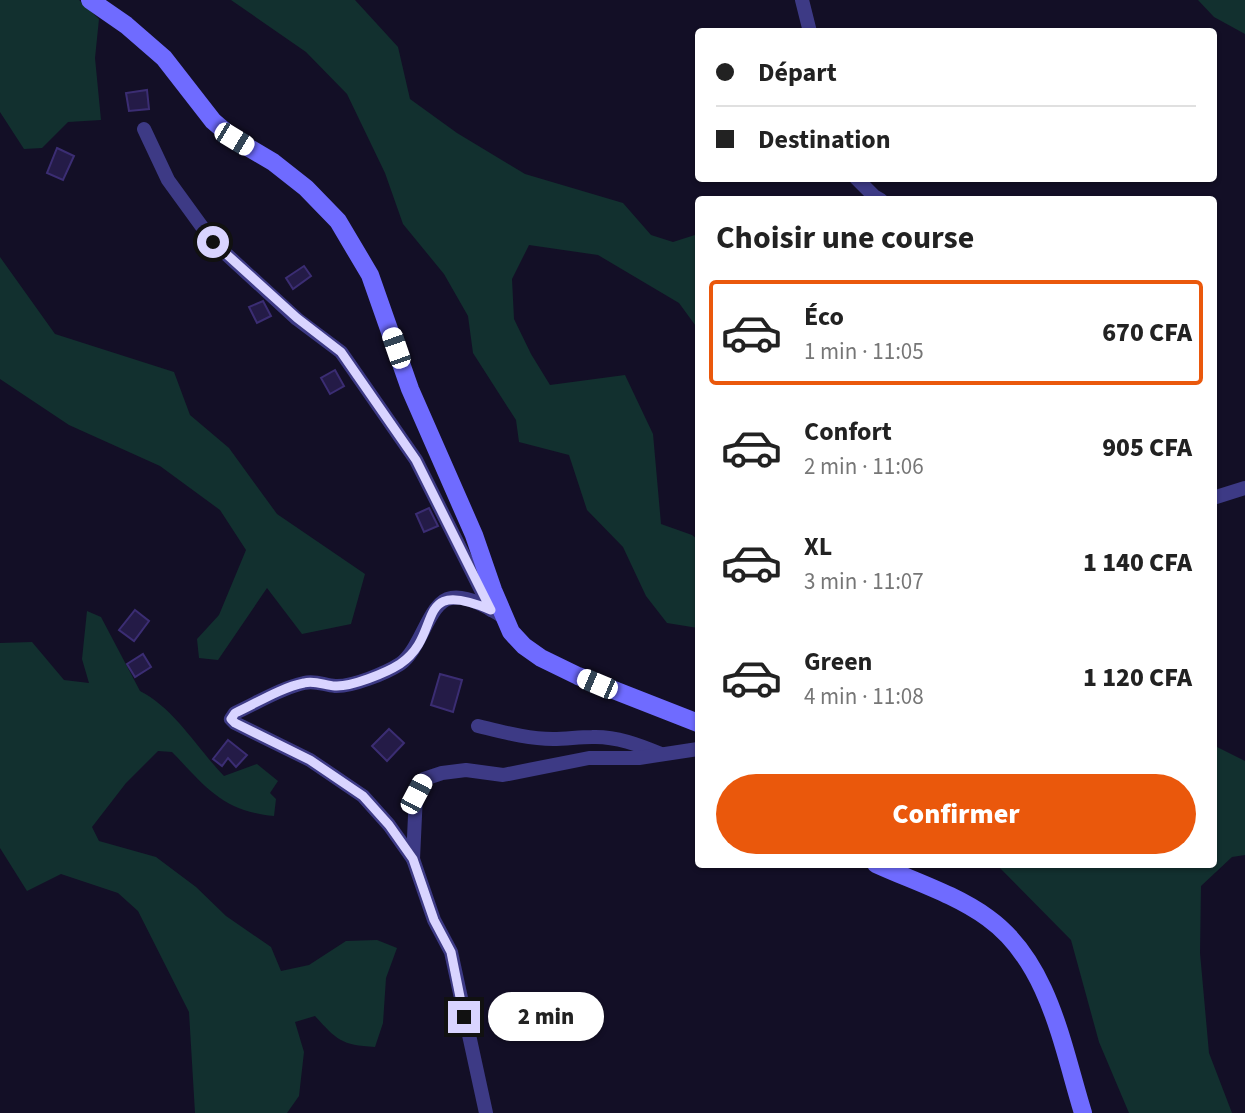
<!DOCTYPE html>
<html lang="fr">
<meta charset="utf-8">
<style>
body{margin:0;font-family:"Source Sans 3",sans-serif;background:#f2f2f2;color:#222;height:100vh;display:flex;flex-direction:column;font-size:26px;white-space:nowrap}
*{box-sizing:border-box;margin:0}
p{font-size:23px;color:#767676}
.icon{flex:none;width:38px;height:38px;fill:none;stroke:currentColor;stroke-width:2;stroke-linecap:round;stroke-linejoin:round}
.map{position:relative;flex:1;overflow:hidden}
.drawer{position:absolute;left:695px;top:196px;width:522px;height:672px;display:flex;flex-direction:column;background:#fff;border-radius:7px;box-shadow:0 2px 5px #0004}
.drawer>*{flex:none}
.top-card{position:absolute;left:695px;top:28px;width:522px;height:154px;border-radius:7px;box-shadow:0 2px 5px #0004;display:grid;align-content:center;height:154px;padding:0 21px;background:#fff}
.end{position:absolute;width:32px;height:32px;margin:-16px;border:9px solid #d9d4ff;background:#111;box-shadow:0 0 0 4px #111}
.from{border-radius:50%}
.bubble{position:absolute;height:49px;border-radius:24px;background:#fff;box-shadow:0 2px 5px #0004;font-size:23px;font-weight:800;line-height:49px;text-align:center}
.car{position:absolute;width:21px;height:42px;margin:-21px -10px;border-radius:9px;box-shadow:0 0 5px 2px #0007;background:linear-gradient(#fff 24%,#345 0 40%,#fff 0 76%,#345 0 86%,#fff 0)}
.top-card b{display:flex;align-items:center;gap:24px;height:66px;font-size:26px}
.top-card b+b{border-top:2px solid #e0e0e0}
.top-card i{width:18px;height:18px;background:#222}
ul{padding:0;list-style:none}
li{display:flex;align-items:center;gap:21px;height:105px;margin:0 14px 10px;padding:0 7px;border:4px solid transparent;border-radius:7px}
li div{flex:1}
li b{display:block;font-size:26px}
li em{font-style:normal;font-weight:800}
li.active{border-color:#ea580c}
li>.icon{width:63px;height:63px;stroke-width:1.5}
h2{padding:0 21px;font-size:32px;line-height:84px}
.primary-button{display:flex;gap:14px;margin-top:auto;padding:14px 21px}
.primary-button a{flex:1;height:80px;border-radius:42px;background:#ea580c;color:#fff;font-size:28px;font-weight:800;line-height:80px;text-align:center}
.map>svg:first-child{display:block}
</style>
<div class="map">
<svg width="1245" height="1113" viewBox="0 0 1245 1113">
<rect width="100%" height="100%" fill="#130f26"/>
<g fill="#12302f">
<path d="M0,0H79L99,19L95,58L101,120L68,122L42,148L24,149L0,112Z"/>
<path d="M231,0H355L398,47L410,99L457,133L525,174L623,203L651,235L673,242L698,234V329L679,303L598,255L529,245L512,279L514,319L531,354L550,385L625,375L653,434L661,524L692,535L698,540V628L667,623L646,596L623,547L587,510L569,455L519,442L516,420L473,353L468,316L444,274L403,224L385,173L347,94L306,52Z"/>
<path d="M1198,0H1245V34L1214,17Z"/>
<path d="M0,257L55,334L174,372L190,415L229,448L277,514L365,574L351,624L302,634L267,588L218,660L199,658L197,639L219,615L246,550L220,510L160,466L69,425L0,379Z"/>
<path d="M87,611L101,617L140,691C174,708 197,748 224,776L257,764L278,781L270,793L276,799L274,816C222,811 206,787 172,752L158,751L126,783L92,827L99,841L156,857L196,887L226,916L271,947L281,971L309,965L346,941L377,940L397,948L386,978L383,1023L375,1047C341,1045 337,1040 315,1016L295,1022L304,1052L299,1096L287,1113H195L189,1012L138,911L118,893L61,874L27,891L0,848V643L32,642L64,680L89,683L82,659Z"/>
<path d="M1213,745L1245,761V855L1232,857L1201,886L1200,953L1209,1053L1232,1113H1129L1099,1042L1071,940L997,865L1213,864Z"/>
</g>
<g fill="#241b47" stroke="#3b2d73" stroke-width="2">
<path d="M147,90L149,109L129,111L126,93Z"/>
<path d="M57,148L74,156L63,180L47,173Z"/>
<path d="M304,266L311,276L293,289L286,278Z"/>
<path d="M263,301L271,316L257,323L249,307Z"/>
<path d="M335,370L344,386L330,394L321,378Z"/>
<path d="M429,508L438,526L424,532L416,514Z"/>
<path d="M135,610L149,621L134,641L119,630Z"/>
<path d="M143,654L151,667L135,677L127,664Z"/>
<path d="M440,674L462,680L453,712L431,705Z"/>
<path d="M389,729L404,743L387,761L372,746Z"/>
<path d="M228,740L247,755L236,767L228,758L222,766L213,759Z"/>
</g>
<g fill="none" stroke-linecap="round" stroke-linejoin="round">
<g stroke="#3d3a85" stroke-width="14">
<path d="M802,0L810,32"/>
<path d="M144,129L168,180L213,242L297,319L341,352L416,460L491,610"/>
<path d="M856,178L874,196L881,200"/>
<path d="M1213,498L1245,488"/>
<path d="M478,726C503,732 528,739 553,739C566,739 579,737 592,737C616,736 639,745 661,754"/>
<path d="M413,859L416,794L424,779L442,773L466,770L503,775L589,758H639L698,749"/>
<path d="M486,1113L451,952L434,920L413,859L389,825L363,796L310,760L235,723L231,719L235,713C257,703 281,688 304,683C315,680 324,685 335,686C352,687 386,673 400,664C421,650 429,601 451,598C469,595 491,609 505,618"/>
</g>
<g stroke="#6f6bff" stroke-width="18">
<path d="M90,0L126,25L164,58L213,121L234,139L273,162L306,188L338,221L370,275L410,389L474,535L493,590L511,632L524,646L541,658L578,676L698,723"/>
<path d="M876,864C913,881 955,894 988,918C1049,962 1062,1045 1083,1113"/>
</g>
</g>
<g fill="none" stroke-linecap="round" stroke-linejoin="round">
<path stroke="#d9d4ff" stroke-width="9" d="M213,242L297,318L341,352L416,460L491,610C411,576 445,634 400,664C386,673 351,687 335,686C324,685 314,680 304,683C280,688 257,703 235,713L231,719L235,723L310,760L363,796L389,825L413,859L434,920L451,952L464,1017"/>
</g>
</svg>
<i class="end from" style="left:213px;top:242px"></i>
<i class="end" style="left:464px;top:1017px"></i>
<div class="bubble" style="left:488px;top:992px;width:116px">2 min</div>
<i class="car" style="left:234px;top:139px;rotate:121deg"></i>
<i class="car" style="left:396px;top:348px;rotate:341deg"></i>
<i class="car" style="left:597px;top:684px;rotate:293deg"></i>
<i class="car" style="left:416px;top:794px;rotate:28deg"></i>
<div class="top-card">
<b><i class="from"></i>Départ</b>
<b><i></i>Destination</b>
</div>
<section class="drawer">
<h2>Choisir une course</h2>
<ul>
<li class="active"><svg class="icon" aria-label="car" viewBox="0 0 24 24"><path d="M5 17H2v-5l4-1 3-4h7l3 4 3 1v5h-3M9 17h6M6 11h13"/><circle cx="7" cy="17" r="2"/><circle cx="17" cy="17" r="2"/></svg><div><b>Éco</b><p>1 min · 11:05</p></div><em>670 CFA</em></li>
<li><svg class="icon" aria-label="car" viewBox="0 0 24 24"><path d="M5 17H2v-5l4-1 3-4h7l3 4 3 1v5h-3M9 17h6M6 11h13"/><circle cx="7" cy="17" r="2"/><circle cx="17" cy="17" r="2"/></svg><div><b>Confort</b><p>2 min · 11:06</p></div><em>905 CFA</em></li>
<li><svg class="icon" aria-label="car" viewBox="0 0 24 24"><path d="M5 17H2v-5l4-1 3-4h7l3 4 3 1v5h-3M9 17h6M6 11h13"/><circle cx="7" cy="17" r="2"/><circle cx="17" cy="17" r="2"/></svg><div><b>XL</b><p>3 min · 11:07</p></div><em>1 140 CFA</em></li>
<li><svg class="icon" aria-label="car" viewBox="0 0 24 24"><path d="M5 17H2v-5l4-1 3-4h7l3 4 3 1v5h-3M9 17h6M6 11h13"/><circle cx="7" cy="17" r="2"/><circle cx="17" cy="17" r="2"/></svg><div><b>Green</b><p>4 min · 11:08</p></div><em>1 120 CFA</em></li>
</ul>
<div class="primary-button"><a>Confirmer</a></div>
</section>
</div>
